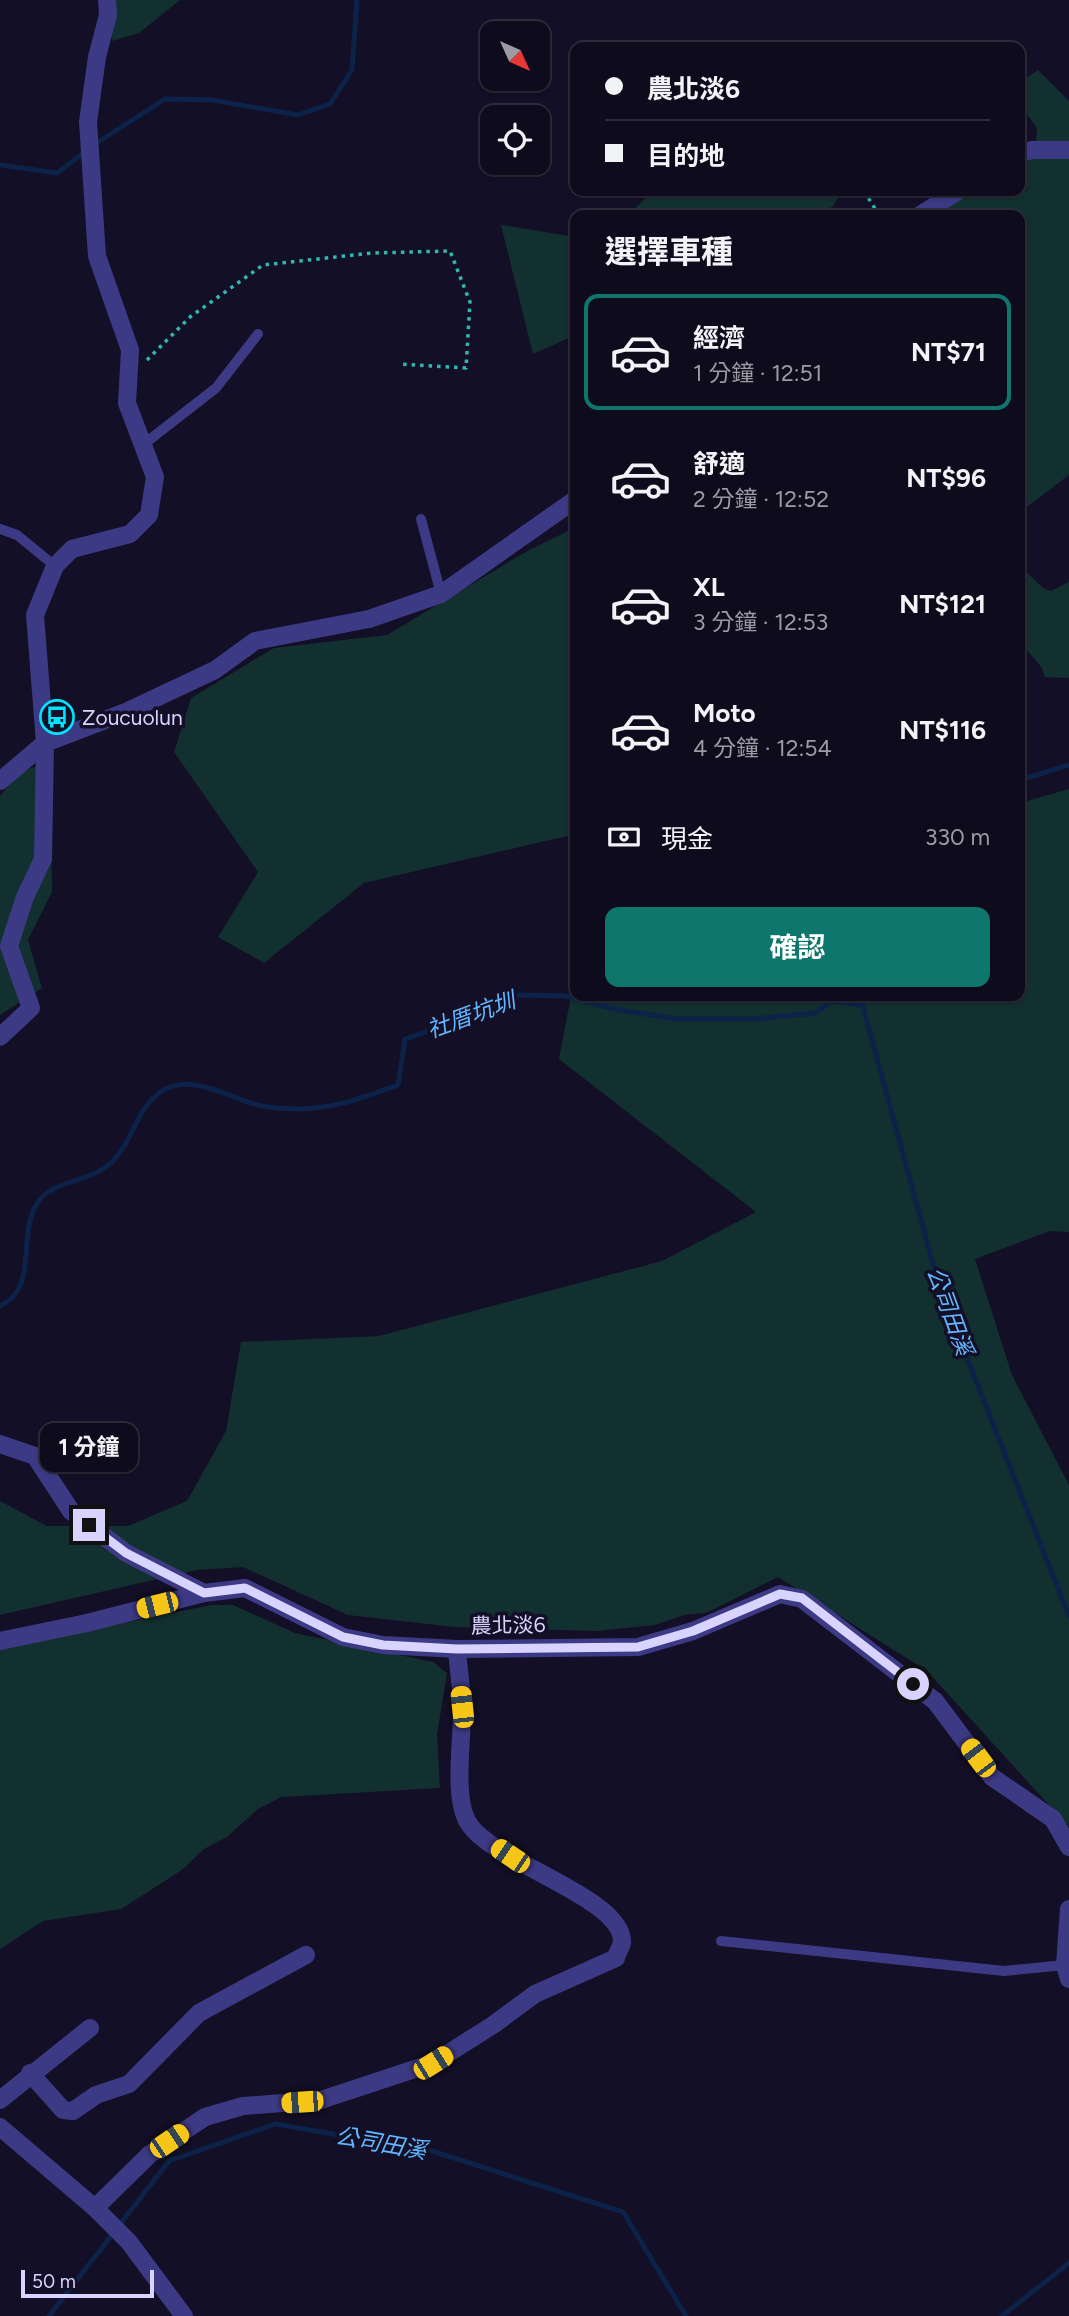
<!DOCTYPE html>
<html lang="zh-TW">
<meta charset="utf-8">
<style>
body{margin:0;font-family:Figtree,"Noto Sans TC",sans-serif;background:#171425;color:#f1f3f6;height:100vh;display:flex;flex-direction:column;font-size:26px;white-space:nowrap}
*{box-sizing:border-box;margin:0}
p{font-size:23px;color:#9b9ba3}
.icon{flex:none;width:38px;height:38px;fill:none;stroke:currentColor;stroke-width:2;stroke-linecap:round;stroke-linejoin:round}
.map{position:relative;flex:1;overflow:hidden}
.panel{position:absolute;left:570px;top:210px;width:455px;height:791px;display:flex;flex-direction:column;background:#0e0b1c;border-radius:14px;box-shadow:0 2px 5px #0004,0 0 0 2px #2e2b3b}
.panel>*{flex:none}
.top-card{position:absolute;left:570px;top:42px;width:455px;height:154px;border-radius:14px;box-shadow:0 2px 5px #0004,0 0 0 2px #2e2b3b;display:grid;align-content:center;height:154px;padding:0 35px;background:#0e0b1c}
.needle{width:46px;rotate:135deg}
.buttons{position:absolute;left:480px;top:21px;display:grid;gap:14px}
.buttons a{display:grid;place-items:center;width:70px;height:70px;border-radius:14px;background:#0e0b1c;box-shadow:0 2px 5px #0004,0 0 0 2px #2e2b3b;font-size:35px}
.scale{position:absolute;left:21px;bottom:18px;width:133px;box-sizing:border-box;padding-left:7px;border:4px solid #d9d4ff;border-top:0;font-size:19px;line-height:24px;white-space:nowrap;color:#d9d4ff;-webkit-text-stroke:5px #130f26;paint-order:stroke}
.end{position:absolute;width:32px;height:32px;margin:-16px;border:9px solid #d9d4ff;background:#111;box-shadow:0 0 0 4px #111}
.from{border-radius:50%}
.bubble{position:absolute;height:49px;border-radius:14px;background:#0e0b1c;box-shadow:0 2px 5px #0004,0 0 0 2px #2e2b3b;font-size:23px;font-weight:700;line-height:49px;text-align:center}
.car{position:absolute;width:21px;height:42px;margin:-21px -10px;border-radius:9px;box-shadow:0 0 5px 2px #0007;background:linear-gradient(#f5c518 24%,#345 0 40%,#f5c518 0 76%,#345 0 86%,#f5c518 0)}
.top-card b{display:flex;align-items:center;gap:24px;height:66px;font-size:26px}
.top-card b+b{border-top:2px solid #2e2b3b}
.top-card i{width:18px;height:18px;background:#f1f3f6}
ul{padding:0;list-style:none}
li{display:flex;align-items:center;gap:21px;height:116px;margin:0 14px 10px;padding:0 21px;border:4px solid transparent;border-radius:14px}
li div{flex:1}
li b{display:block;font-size:26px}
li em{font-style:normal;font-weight:700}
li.selected{border-color:#0f766e}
li>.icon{width:63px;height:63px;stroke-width:1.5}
h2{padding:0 35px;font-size:32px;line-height:84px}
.pay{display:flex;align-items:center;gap:18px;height:77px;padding:0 35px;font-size:26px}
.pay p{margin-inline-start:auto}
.cta{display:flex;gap:14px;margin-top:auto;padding:14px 35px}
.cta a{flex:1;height:80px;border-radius:14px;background:#0f766e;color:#fff;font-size:28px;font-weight:700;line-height:80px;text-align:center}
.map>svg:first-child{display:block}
</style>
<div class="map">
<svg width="1069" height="2316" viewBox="0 0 1069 2316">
<rect width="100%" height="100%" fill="#130f26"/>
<g fill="#12302f">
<path d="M113,0H180L139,33L112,41Z"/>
<path d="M1038,70L1069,101V475L1020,512V215H917L961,191H1020V155L1036,142L1037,128L1020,105V82Z"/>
<path d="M653,191H837L841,192L833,206L820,215H628Z"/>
<path d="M501,225L576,237V335L533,354Z"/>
<path d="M576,527V834L364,883L264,963L218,937L258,872L174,752L191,698L274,648L387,635L529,550Z"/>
<path d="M1020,566L1043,588L1051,591L1069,582V678L1045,677L1042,668L1020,642Z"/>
<path d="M42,767L51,802L52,892L28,940L42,988L0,1015V796C11,783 23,765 42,767Z"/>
<path d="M1069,789V1232L1050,1231L975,1259L1012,1375L1069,1485V1827L927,1671L778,1577L706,1613L684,1615L655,1625L597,1631L454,1627L348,1615L243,1567L197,1570L0,1615V1501L47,1526H128L187,1501L226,1431L241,1342L379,1336L662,1261L756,1212L559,1059L576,970V996H1020V803Z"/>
<path d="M211,1605H233L295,1633L433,1662L447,1673L437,1735L440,1788L281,1797L258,1809L227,1837L204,1849L182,1870L121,1909L43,1921L0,1949V1648Z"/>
</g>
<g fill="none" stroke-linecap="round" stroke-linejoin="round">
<g stroke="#0c2248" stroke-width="5">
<path d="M95,144L165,99L212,100L298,115L330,104L352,70L357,0"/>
<path d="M0,165L57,173L87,150"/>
<path d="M1020,780L1069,765"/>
<path d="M860,996L940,1290L1069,1616"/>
<path d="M0,1306C40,1288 16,1234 38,1202C53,1180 88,1183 111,1163C133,1142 136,1108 162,1091C191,1073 226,1096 254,1104C267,1108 286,1109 301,1109C337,1108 365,1097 398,1085L405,1039L466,1018L518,995L566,996L614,1009L675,1019H754L815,1013L832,1001L860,1005"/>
<path d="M49,2316L169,2161L275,2124L432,2151L623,2212L686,2316"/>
<path d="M1002,2316L1069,2263"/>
</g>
<g stroke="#2fb8b0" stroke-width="3.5" stroke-dasharray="3.5 5" stroke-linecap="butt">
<path d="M864,191L879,215"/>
<path d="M147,360L190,317L263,265L372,253L450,251L470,302L466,368L400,364"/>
</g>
<g stroke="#3d3a85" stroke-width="10">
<path d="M144,444L216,388L258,334"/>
<path d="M421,519L441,594"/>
<path d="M0,529L17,535L55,566"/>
<path d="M721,1941L1004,1971L1065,1965"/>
</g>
<g stroke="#3d3a85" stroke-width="18">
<path d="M1020,153L1032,150H1069"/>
<path d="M920,215L958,191"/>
<path d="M0,781L45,743L126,712L215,670L255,641L369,619L441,594L576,499"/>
<path d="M0,1037L31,1008L9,946L25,897L43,859L45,743L35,615L55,566L72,549L130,534L149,515L155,477L127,403L130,350L97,256L88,122L97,57L108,15L107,0"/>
<path d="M0,1444L35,1456L71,1511L126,1553L204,1593L245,1588L343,1637L383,1645L457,1649L638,1647L693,1631L780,1594L802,1599L935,1701L992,1777L1053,1819L1069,1847"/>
<path d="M0,1641L87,1623L204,1593"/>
<path d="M1069,1909L1065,1965L1069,1979"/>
<path d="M30,2073L63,2110L73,2111L96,2095L129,2084L199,2013L306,1955"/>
<path d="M0,2100L90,2028"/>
<path d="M0,2127L95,2208"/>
<path d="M184,2316L129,2242L95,2208L150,2154L205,2117L243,2106L321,2100L433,2063L493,2025L535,1994L616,1958C617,1953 621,1947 622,1943C625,1898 494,1863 469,1824C452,1798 463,1738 462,1707C462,1688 458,1668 457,1649"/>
</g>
</g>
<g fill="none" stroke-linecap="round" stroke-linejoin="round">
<path stroke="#d9d4ff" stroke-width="9" d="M89,1525L126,1553L204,1593L245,1588L343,1637L383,1645L457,1649L638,1647L693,1631L780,1594L802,1598L913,1684"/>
</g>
<defs>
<g id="bus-ring" transform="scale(1.75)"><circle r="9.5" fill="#130f26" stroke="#00e5ff" stroke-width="1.5"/><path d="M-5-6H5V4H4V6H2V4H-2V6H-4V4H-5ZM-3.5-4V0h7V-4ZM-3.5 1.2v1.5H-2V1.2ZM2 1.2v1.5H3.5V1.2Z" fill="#00e5ff"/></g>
</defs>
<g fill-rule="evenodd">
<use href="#bus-ring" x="57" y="717"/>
</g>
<g text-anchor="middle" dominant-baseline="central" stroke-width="7" stroke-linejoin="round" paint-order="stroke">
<g font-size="21" fill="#d9d4ff" stroke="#130f26" text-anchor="start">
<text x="82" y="717">Zoucuolun</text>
</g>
<g font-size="21" fill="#d9d4ff" stroke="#130f26">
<text transform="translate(508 1625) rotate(-1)">農北淡6</text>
</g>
<g font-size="23" font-style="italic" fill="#62b6ff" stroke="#130f26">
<text transform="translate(471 1015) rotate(-20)">社厝坑圳</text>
<text transform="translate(950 1311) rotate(70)">公司田溪</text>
<text transform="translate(381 2143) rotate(10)">公司田溪</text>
</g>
</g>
</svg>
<div class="buttons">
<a><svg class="needle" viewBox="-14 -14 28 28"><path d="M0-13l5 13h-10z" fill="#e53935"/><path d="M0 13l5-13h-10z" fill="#9b9ba3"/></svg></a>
<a><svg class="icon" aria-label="locate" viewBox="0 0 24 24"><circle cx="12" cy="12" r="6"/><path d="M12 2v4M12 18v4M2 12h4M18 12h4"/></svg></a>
</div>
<div class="scale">50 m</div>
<i class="end from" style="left:913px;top:1684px"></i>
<i class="end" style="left:89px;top:1525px"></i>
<div class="bubble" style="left:40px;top:1423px;width:98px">1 分鐘</div>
<i class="car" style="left:157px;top:1605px;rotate:256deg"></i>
<i class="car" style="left:462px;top:1707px;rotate:354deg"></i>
<i class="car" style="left:978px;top:1758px;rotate:323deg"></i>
<i class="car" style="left:510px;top:1856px;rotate:304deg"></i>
<i class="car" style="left:433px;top:2063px;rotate:58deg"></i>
<i class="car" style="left:302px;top:2102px;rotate:266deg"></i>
<i class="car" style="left:169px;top:2141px;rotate:56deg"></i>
<div class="top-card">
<b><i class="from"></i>農北淡6</b>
<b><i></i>目的地</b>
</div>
<section class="panel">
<h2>選擇車種</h2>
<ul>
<li class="selected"><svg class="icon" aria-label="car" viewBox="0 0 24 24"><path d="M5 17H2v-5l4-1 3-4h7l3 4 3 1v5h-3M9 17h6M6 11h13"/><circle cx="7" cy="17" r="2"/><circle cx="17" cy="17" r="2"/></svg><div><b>經濟</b><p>1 分鐘 · 12:51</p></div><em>NT$71</em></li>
<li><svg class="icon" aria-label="car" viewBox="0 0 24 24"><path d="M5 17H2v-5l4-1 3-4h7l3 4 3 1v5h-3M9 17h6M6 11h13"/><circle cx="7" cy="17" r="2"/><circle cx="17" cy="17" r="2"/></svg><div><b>舒適</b><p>2 分鐘 · 12:52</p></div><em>NT$96</em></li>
<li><svg class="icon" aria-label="car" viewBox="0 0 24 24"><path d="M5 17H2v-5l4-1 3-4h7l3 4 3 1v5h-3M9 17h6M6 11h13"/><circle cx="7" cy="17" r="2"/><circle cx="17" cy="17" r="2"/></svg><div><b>XL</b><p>3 分鐘 · 12:53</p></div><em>NT$121</em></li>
<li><svg class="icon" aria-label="car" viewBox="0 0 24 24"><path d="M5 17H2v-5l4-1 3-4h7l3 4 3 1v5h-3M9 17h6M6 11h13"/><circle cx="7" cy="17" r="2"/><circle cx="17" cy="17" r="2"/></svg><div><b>Moto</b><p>4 分鐘 · 12:54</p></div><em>NT$116</em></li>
</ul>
<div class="pay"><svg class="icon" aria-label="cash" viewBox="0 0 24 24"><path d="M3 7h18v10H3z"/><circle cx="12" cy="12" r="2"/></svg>現金<p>330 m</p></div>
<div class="cta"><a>確認</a></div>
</section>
</div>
